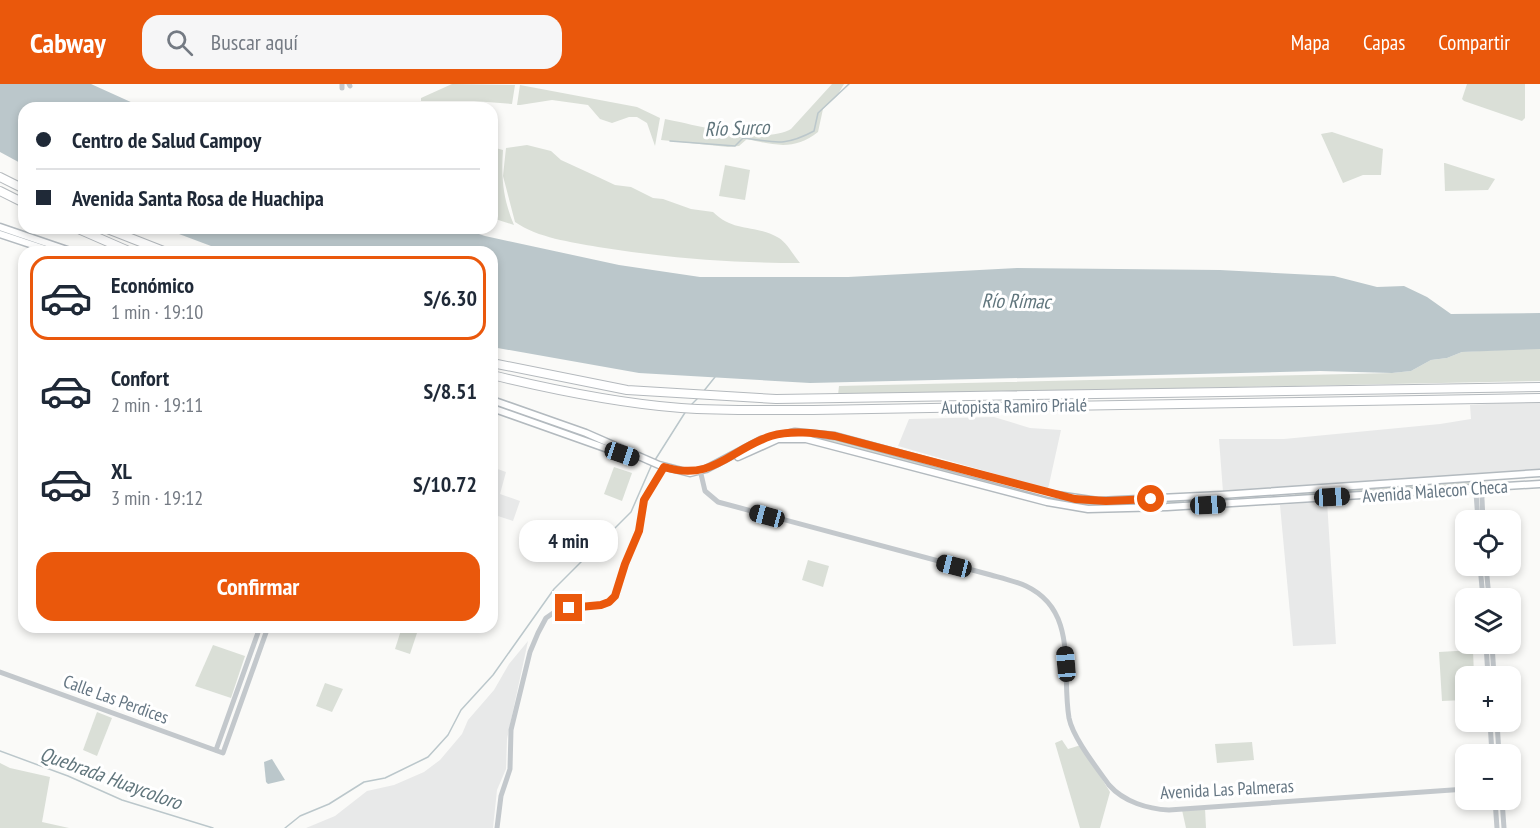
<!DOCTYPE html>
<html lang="es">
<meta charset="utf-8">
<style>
body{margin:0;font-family:"PT Sans Narrow",sans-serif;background:#f6f6f7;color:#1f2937;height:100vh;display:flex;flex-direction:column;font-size:22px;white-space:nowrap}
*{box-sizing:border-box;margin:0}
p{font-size:20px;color:#747a83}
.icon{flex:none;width:33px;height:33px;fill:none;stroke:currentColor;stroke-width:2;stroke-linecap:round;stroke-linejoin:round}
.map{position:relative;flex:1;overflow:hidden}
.drawer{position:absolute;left:18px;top:162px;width:480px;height:387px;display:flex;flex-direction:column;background:#fff;border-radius:18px;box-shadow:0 3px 9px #0003}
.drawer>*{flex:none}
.guide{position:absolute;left:18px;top:18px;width:480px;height:132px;border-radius:18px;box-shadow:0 3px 9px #0003;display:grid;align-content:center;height:132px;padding:0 18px;background:#fff}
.buttons{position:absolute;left:1455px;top:426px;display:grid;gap:12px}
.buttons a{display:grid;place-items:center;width:66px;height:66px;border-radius:12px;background:#fff;box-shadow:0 3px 9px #0003;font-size:30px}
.end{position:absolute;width:27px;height:27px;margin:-14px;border:8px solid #ea580c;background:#fff;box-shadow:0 0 0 3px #fff}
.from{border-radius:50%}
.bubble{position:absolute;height:42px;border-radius:18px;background:#fff;box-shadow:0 3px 9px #0003;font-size:20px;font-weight:700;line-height:42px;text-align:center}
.car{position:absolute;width:18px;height:36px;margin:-18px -9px;border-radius:8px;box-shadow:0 0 4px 2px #0007;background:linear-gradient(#222 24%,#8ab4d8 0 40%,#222 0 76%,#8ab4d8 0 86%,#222 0)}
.guide b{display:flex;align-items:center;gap:21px;height:57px;font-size:22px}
.guide b+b{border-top:2px solid #e0e1e3}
.guide i{width:15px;height:15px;background:#1f2937}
ul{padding:10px 0 0;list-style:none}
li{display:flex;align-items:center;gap:18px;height:84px;margin:0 12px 9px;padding:0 6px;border:3px solid transparent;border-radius:18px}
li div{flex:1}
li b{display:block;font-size:22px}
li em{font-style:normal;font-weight:700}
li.selected{border-color:#ea580c}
li>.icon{width:54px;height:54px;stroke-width:1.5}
.primary-button{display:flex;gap:12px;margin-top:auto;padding:12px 18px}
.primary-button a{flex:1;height:69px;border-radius:18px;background:#ea580c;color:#fff;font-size:24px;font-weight:700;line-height:69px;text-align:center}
header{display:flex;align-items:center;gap:36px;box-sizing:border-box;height:84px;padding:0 30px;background:#ea580c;color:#fff}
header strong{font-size:28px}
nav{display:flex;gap:33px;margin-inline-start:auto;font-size:21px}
.search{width:420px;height:54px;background:#f6f6f7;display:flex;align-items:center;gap:15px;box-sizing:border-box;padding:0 21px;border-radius:18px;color:#747a83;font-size:22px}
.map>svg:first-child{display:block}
</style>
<header>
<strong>Cabway</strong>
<div class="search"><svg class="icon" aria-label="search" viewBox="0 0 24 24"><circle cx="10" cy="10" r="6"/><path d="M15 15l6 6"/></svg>Buscar aquí</div>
<nav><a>Mapa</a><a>Capas</a><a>Compartir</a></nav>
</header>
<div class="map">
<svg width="1540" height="744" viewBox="0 0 1540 744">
<rect width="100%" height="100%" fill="#fafaf8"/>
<g fill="#e8e9e9">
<path d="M1540,317V387L1223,408L1219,355H1284L1440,340L1471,335L1470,321Z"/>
<path d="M994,333L1030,344L1061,346L1048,405L898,362L909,335Z"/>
<path d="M492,383L506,388L500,410L520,417L513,437L492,430Z"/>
<path d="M1327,417L1336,560L1293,562L1280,421Z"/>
<path d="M528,557L507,655L506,685L497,706L493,744H306L335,732L367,707L394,701L424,688L440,676L462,650L468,636L494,606L509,580Z"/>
</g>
<g fill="#dadfd7">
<path d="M452,0L515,1L512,20L474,17H421V14Z"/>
<path d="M832,0H844L837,12L823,25L818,48C795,67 773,61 747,55L739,62L728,63L661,56L665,35C697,41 764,61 791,45Z"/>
<path d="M1467,0H1525V34L1522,37L1464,17L1462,15Z"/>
<path d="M520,1L637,23L660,34L655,62L647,39L637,33H629L612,39L600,35L588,21L552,16L520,21H517Z"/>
<path d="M1332,48L1383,65L1381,91H1363L1343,99L1321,50Z"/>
<path d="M527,61L551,67L561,76L598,93L615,101L631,103L653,114L663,115L691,125L713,128C734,149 756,140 779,154C787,159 794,172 800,179C732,179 666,174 598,163C571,158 538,154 515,138L503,92L506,64Z"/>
<path d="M492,63L503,66C501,94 503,115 514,141L492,134Z"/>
<path d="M1444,79H1445L1495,95L1488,106L1445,107Z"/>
<path d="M725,81L750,86L745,116L719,112Z"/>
<path d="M1515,265H1540V297L838,311L839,302L1392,289L1411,287L1431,276L1447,274L1462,268Z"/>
<path d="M793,349L822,351L1011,401L1010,405L1008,406L793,352L745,366L753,361Z"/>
<path d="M614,383L632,389L622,417L604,410Z"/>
<path d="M1470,396L1473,402L1294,413L1296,408Z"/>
<path d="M1017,404L1067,415L1184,414V420L1093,423L1058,419L1016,407Z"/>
<path d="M808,476L829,482L823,503L802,496Z"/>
<path d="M402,543H419L410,570L395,565Z"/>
<path d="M213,561L245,572L231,614L195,602Z"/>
<path d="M1473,566L1474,592H1466L1465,616L1442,617L1439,568Z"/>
<path d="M325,599L343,605L332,628L316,622Z"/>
<path d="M97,628L112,634L97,672L83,666Z"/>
<path d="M1062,656L1068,665L1081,661L1110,708L1100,744H1080L1055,659Z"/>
<path d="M1252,658L1254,676L1217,679L1215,660Z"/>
<path d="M0,679L10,684L50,693L42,738L69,744H0Z"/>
<path d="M1205,724L1206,744H1186L1182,726Z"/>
</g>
<g fill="#bbc7cb">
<path d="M0,0H91L144,24H24V81L0,68Z"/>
<path d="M163,144H461L485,152L619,181L700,193H848L1017,184L1220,186L1334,192L1377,203L1404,202L1427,213L1451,230L1540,229V265L1462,268L1447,274L1431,276L1411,287L1392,289L1320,287L810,299L639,289L492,263V168H227Z"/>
<path d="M272,675L285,696L268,700L266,698L264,678Z"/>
</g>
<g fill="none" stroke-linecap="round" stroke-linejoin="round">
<g stroke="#bbc7cb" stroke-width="1.5">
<path d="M670,57L735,62L743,54C775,58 784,63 814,47L818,29L849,0"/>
<path d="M703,308L715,293"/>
<path d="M691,321L698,314"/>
<path d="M655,376L686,327"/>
<path d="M0,667L68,692L122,716L213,744"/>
<path d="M285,744L300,732L329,720L364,698L385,694L428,673L448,651L461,626L493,591L554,505L631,428L652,380"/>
</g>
<g stroke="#b3babf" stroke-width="9">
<g id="secondary">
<path d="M0,143L73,168"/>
<path d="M0,150L54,168"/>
<path d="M492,316L586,349L659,381L690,389L706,385L761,356L795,348L835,352L1050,410L1098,417L1221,411L1540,389"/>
<path d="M492,324L619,369"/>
<path d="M738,373L778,355H806L1047,418L1088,425L1167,423L1540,400"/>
</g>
</g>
<g stroke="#b4b9bd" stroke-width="10">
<g id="trunk">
<path d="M0,93L24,105"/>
<path d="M0,107L24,119"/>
<path d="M76,144L131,168"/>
<path d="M105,144L166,168"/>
<path d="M492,279L627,306L776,315L1540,303"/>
<path d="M492,291C554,306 617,319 681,324C725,327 769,326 813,326L1540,314"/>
</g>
</g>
<g stroke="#c3c8cc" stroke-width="5">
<path d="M349,0L350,2"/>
<path d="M342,4V0"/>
<path d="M701,390L705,407L718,418L991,491C1002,494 1015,497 1026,502C1079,527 1061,587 1069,634C1073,654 1097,684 1109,701C1124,718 1148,725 1169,726L1466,705"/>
<path d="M1481,394L1483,436"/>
<path d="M1475,395L1478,436"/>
<path d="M1480,482L1483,514"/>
<path d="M1486,482L1489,514"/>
<path d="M1486,560L1488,592"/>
<path d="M1492,560L1494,592"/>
<path d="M0,588L223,669L268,543"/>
<path d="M1490,638L1492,670"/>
<path d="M1497,638L1499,670"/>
<path d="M216,666L260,543"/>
<path d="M1495,716L1497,744"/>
<path d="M1502,716L1504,744"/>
<path d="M497,744L501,712L510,685L511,646L530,568L538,549L546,534L556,527L601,521L609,518L615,512L625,480L639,447L644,415L664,383"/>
</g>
<use href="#secondary" stroke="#fff" stroke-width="6"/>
<use href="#trunk" stroke="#fff" stroke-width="8"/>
</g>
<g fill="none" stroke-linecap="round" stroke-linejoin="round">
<path stroke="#ea580c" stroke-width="8" d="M569,524L601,521L609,518L615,512L625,480L639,447L644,416L664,383C713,398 729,366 771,352C792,346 814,349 835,352L1075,415L1106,417L1151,415"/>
</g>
<g text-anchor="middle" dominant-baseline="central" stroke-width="6" stroke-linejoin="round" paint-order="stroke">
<g font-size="18" fill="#657683" stroke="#fff">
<text transform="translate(1014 322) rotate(-1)">Autopista Ramiro Prialé</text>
<text transform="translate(1435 407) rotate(-4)">Avenida Malecon Checa</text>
<text transform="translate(116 615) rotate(20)">Calle Las Perdices</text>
<text transform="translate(1227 705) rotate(-3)">Avenida Las Palmeras</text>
</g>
<g font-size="20" font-style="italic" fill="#60757c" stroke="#fff">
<text transform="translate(737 44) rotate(-2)">Río Surco</text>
<text transform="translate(1016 217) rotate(1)">Río Rímac</text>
<text transform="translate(111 694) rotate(20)">Quebrada Huaycoloro</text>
</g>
</g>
</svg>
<div class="buttons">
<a><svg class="icon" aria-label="locate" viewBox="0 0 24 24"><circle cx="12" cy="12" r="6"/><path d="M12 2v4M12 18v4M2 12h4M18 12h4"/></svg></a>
<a><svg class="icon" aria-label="layers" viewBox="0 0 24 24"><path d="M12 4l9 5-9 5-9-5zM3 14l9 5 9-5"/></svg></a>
<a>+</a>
<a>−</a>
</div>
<i class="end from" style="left:1151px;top:415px"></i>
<i class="end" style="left:569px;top:524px"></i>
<div class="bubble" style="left:519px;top:436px;width:99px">4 min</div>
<i class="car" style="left:622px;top:370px;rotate:109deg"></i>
<i class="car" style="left:1332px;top:413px;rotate:87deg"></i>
<i class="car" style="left:1208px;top:421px;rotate:87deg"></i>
<i class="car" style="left:767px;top:432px;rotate:285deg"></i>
<i class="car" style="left:954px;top:482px;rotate:284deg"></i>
<i class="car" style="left:1066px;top:580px;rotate:355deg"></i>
<div class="guide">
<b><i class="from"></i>Centro de Salud Campoy</b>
<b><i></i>Avenida Santa Rosa de Huachipa</b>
</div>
<section class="drawer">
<ul>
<li class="selected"><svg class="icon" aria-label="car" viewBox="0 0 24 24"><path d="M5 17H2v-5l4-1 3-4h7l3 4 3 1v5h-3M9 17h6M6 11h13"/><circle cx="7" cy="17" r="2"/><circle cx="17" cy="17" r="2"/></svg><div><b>Económico</b><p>1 min · 19:10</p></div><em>S/6.30</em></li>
<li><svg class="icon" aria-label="car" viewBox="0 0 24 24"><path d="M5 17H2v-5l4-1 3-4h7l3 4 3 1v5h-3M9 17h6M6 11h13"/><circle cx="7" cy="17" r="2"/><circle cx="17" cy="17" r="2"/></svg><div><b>Confort</b><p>2 min · 19:11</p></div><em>S/8.51</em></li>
<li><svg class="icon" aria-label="car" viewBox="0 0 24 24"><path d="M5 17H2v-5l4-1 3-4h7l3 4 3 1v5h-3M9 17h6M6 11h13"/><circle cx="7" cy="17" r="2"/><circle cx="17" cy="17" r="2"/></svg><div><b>XL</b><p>3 min · 19:12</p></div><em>S/10.72</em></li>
</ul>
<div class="primary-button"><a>Confirmar</a></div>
</section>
</div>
